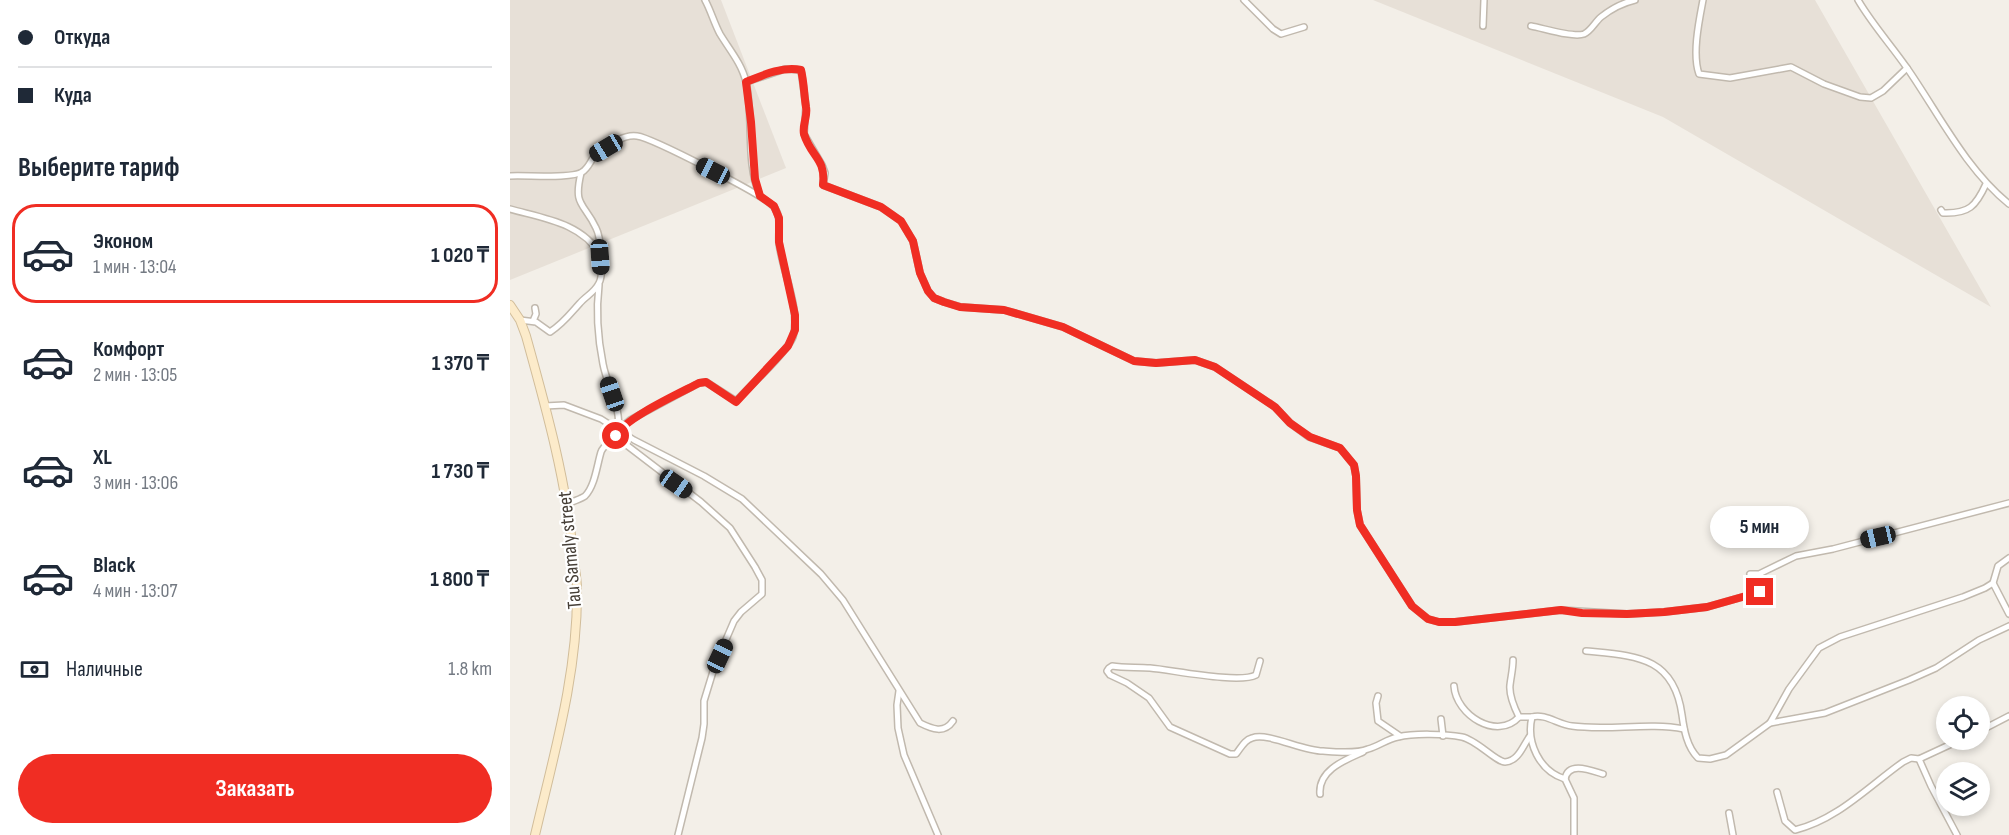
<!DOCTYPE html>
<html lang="ru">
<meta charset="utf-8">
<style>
body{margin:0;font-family:"Sofia Sans Condensed",sans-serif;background:#f2f2f3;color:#1f2937;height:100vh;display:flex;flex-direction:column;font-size:22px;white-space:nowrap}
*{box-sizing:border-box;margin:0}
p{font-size:20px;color:#747a83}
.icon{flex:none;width:33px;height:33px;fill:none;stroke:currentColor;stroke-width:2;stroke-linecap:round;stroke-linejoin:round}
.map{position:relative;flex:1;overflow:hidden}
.side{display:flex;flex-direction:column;background:#fff;width:510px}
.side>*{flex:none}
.hud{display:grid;align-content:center;height:132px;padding:0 18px;background:#fff}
.fabs{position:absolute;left:1426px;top:696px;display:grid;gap:12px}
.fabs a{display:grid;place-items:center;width:54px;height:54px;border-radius:50%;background:#fff;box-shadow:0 3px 9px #0003;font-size:30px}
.end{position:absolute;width:27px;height:27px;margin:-14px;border:8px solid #f02d23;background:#fff;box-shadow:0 0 0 3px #fff}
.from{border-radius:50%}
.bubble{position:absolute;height:42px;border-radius:21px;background:#fff;box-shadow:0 3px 9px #0003;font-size:20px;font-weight:700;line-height:42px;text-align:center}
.car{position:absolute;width:18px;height:36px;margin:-18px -9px;border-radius:8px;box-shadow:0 0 4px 2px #0007;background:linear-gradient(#222 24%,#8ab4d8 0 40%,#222 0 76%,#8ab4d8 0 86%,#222 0)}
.hud b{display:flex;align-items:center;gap:21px;height:57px;font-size:22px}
.hud b+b{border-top:2px solid #e0e1e3}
.hud i{width:15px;height:15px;background:#1f2937}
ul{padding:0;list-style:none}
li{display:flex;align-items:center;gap:18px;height:99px;margin:0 12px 9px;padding:0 6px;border:3px solid transparent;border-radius:24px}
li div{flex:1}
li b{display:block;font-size:22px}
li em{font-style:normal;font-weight:700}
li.on{border-color:#f02d23}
li>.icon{width:54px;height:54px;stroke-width:1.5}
h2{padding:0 18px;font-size:27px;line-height:72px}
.pay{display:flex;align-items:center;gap:15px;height:66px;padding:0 18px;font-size:22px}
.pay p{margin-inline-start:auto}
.action{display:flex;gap:12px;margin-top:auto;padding:12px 18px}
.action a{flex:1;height:69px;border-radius:36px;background:#f02d23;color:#fff;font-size:24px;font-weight:700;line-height:69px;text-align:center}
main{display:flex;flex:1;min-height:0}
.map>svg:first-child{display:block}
</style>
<main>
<section class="side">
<div class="hud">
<b><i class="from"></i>Откуда</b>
<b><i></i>Куда</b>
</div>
<h2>Выберите тариф</h2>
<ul>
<li class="on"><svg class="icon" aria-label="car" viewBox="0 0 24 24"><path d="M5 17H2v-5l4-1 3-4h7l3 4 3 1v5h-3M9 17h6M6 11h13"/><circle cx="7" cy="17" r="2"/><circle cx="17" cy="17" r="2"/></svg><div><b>Эконом</b><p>1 мин · 13:04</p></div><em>1 020 ₸</em></li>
<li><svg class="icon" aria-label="car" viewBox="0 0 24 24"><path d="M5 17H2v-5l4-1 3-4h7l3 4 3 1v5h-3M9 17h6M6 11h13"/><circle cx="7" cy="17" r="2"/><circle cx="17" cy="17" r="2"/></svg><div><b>Комфорт</b><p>2 мин · 13:05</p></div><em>1 370 ₸</em></li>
<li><svg class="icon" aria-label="car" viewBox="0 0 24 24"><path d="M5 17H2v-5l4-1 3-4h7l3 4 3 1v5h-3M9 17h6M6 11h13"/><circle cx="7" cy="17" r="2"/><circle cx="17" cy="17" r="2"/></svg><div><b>XL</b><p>3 мин · 13:06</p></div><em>1 730 ₸</em></li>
<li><svg class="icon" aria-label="car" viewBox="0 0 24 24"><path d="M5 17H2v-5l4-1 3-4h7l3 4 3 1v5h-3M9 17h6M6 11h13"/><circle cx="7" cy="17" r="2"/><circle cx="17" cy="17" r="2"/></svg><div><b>Black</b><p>4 мин · 13:07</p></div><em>1 800 ₸</em></li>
</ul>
<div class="pay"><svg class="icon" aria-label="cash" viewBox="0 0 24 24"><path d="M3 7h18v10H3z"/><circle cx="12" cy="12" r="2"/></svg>Наличные<p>1.8 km</p></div>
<div class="action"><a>Заказать</a></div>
</section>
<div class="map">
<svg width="1499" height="835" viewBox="0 0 1499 835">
<rect width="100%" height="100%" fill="#f3efe8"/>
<g fill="#e7e0d7">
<path d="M0,0H211L276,168L0,280Z"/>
<path d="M863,0H1305L1481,307L1153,117Z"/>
</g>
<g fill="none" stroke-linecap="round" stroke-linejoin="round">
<g stroke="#c1b9ae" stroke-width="8">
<g id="street">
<path d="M195,0C201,11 204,23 210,34C219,49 232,64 236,82C244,118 235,162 250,196"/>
<path d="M734,0L763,29L771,34L794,27"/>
<path d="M1193,0C1189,21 1182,54 1189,74L1220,78L1281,67L1314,84L1350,97L1361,98L1373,91L1397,68"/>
<path d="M1348,0C1362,24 1381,45 1397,68C1429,114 1455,168 1499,204"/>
<path d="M973,26L974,0"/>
<path d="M1021,26C1033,28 1063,38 1074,34C1081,31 1085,22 1091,17C1101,9 1112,3 1125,0"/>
<path d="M236,82L275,69L291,70L296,106L294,134L312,165L315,173L313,185L371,207L391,221L403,241L410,273L418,291L424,298L434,302L451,307L494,310L553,327L624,361L646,363L685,360L705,367L765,407L780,423L799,437L830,448L844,465L846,476L847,510L850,525L902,606L918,619L929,622H945L1051,610L1117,614L1154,612L1197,607L1250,592L1240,574H1249L1286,556L1323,549L1499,503"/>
<path d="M0,176C17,175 61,179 72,172C79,168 81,159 86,154C96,146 114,134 127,136C142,138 256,196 264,207C272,217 268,231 269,243C272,270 291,310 283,337C278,351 238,388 226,401L196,382L189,383L120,420L108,430"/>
<path d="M0,209C32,218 73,223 90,255"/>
<path d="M1431,210L1433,213C1459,214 1466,206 1476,184"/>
<path d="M10,320L26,322L40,332C53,324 60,314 70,303C76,296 85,292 89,283C94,275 91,237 86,228C74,202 63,207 71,173"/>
<path d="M23,321L26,314L25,308"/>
<path d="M35,406L54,405L91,419L124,440L194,476L232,499L311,574L333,600L410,723C422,729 434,734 443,721"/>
<path d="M106,437L191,502L220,528L245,567L252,580V594L231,612L224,621L205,665L194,701V724L192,738L168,835"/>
<path d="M58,504C63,501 71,499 75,496C85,486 87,465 91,452C94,443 106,441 108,432C112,408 97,386 93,364C88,339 86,310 89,285"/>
<path d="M1499,558L1488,566L1483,583L1499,614"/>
<path d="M1076,651C1126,656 1164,656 1172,715C1174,730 1177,747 1188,758L1200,759L1216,755L1260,723L1279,689L1309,648L1330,637L1453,597L1475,588L1483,583"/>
<path d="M1003,660C1003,669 1001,676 1000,685C999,694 1005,709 1009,717H1022"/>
<path d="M750,661L746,675C729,684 663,670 640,668C627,667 614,668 602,666L599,668L597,671L600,675L617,683L639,698L660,727L720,754H726C731,748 734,740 742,738C758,732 792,751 813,751C826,752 846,754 858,749C869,746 877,739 888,737C904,733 936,734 952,737C967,740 986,762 995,762C1009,761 1013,745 1020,736"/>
<path d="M944,686C946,715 987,741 1009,717"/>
<path d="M389,691L387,705L388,728L394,755L428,835"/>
<path d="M868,696L866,703L868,721L890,736"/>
<path d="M931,719L933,736"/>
<path d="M1260,723L1315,713L1399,680L1426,668L1469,640L1499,626"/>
<path d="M1470,731L1499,716"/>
<path d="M1409,759L1421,786L1447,835"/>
<path d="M1055,779C1058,761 1080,770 1093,774"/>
<path d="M1267,792L1275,821L1285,830C1327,820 1359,786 1393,762L1401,758L1409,759L1450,740"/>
<path d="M810,794C808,770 835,760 853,752"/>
<path d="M1219,813L1223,835"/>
<path d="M1064,835V798L1055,779C1029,771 1016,742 1022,717C1035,713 1049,725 1062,726C1099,731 1138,722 1174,729"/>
</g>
</g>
<g stroke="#d1bd9a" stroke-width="10">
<path id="secondary" d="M0,305L10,320L16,336C36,408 56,479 63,553C64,565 67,577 67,589C68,673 44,754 25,835"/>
</g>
<use href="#street" stroke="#fff" stroke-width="5"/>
<use href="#secondary" stroke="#fcebca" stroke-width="8"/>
</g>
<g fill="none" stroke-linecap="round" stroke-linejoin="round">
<path stroke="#f02d23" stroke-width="8" d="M106,436C113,419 170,393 189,383L196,382L226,402L278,346L285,330V315L269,242V218L264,206L250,196L245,179L241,122L236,82C253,75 273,66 291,70C294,82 294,95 296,107C298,116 292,125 294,134C301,157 316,158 313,185L371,207L391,221L403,241L410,273L418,291L424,298L434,302L450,307L494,310L553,327L624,361L646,363L685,360L705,367L765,407L780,423L800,437L830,448L844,465L846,476L847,510L850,525L902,606L918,619L929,622H945L1051,610L1072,613L1117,614L1154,612L1197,607L1250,592"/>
</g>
<g text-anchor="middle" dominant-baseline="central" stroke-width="4.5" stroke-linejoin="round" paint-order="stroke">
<g font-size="20" fill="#463f37" stroke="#fff">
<text transform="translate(60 550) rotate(-95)">Tau Samaly street</text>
</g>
</g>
</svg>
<div class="fabs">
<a><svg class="icon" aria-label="locate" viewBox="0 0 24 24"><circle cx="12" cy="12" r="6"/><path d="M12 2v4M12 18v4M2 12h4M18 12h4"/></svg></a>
<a><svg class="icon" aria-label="layers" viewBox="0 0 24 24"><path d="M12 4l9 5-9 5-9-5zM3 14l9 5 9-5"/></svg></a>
</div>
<i class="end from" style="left:106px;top:436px"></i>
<i class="end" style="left:1250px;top:592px"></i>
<div class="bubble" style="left:1200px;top:506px;width:99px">5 мин</div>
<i class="car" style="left:96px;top:148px;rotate:239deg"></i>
<i class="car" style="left:203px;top:171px;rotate:297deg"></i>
<i class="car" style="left:90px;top:257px;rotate:176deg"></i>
<i class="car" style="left:102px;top:394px;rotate:341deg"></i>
<i class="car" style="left:166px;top:484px;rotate:125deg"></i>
<i class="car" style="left:1368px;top:537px;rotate:257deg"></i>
<i class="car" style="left:210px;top:656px;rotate:25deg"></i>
</div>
</main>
